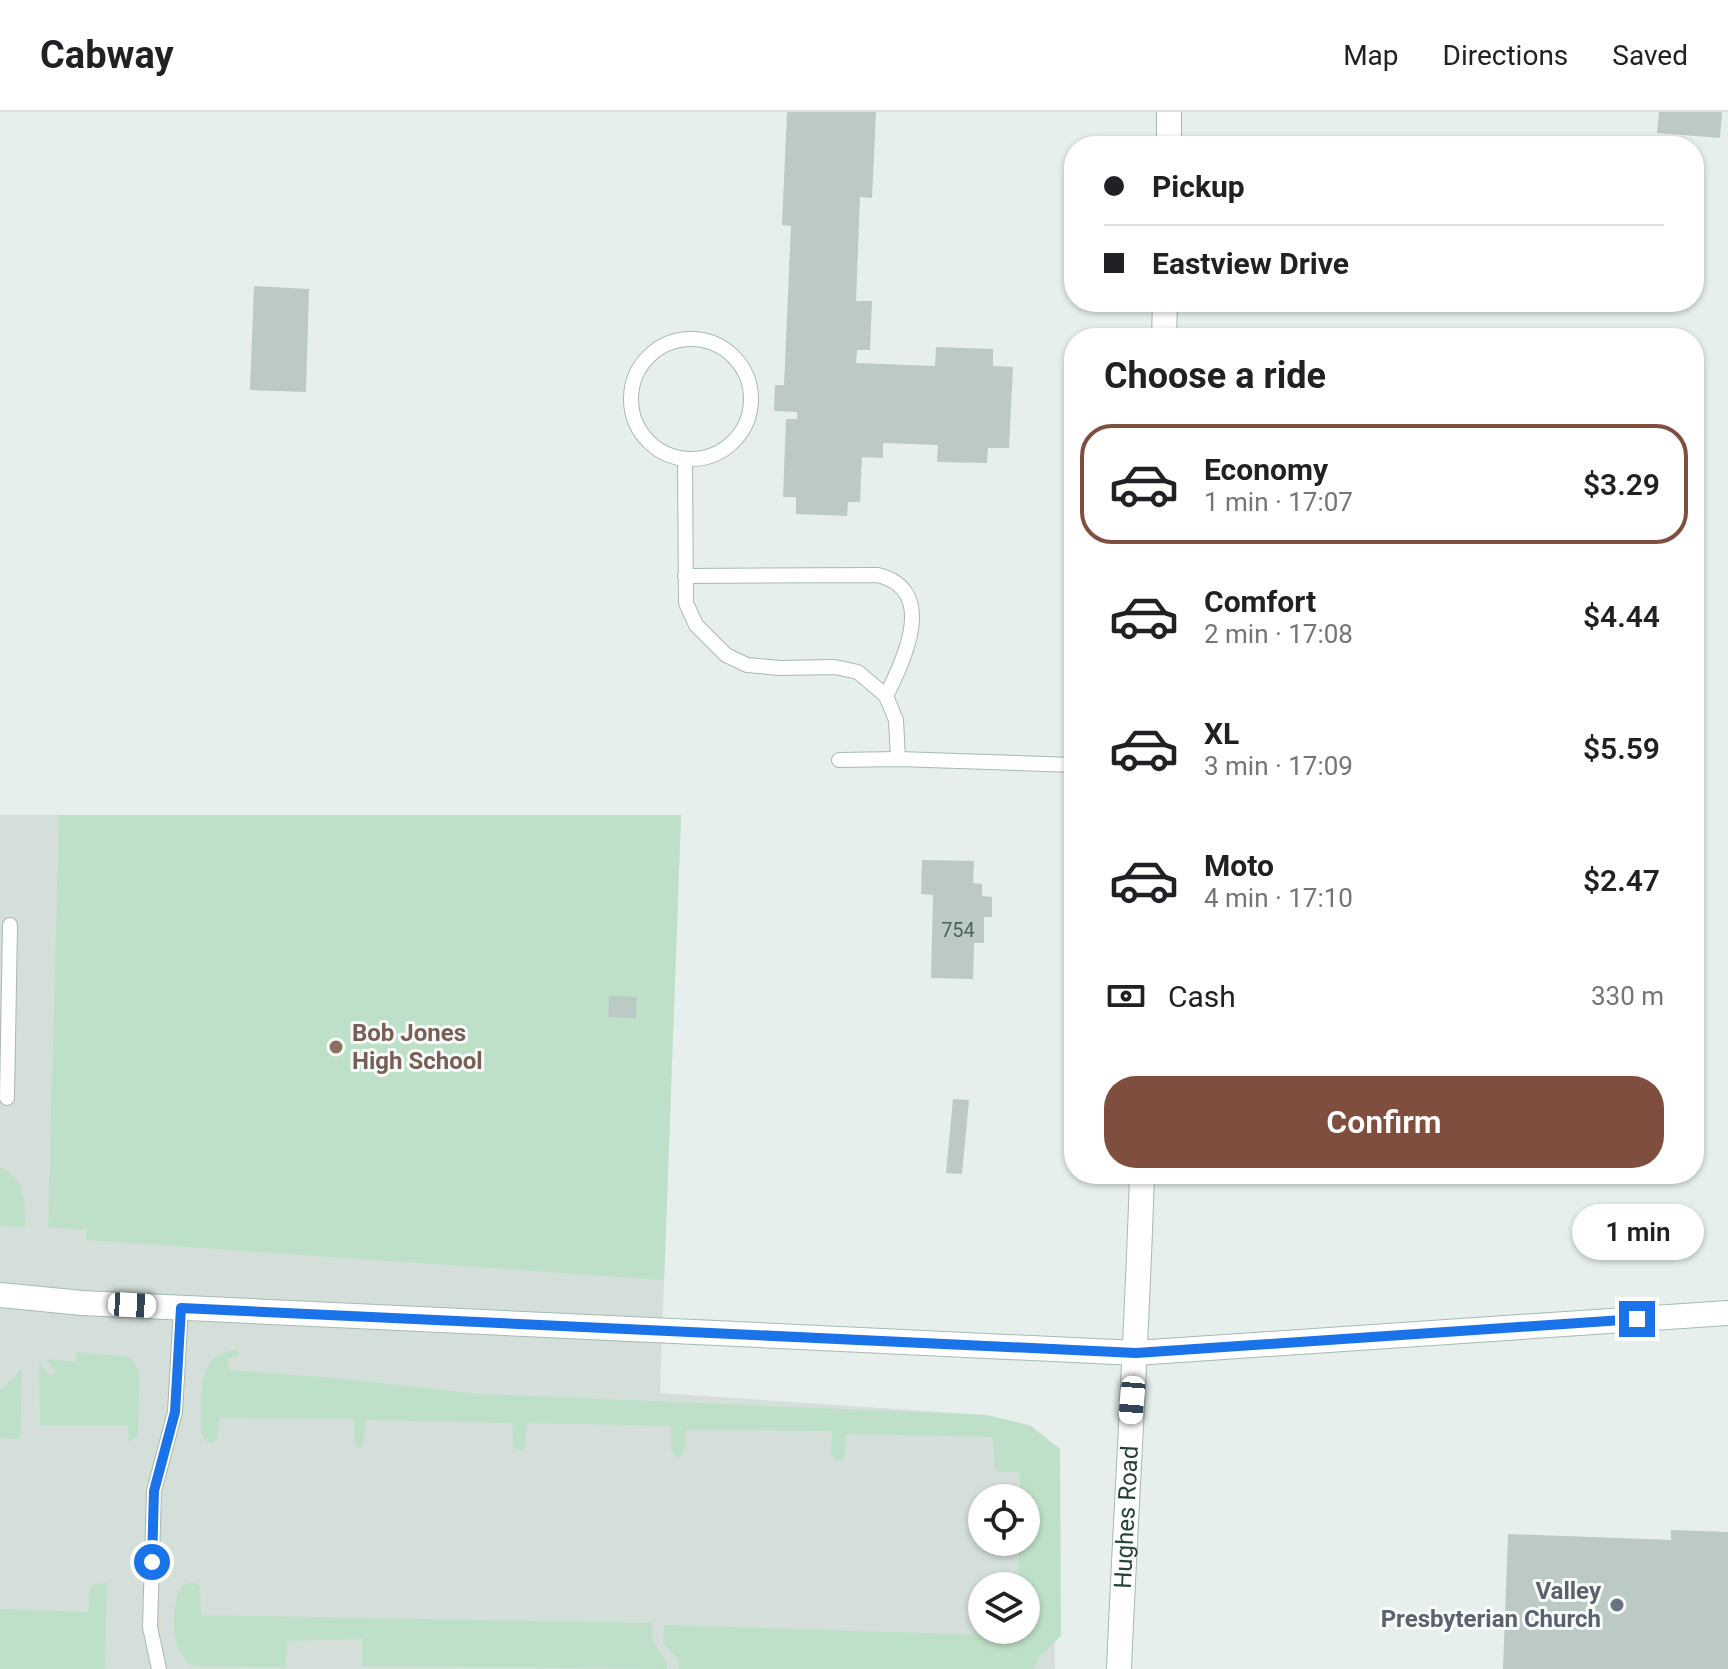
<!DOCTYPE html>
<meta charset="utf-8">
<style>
body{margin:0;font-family:Roboto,sans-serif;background:#f2f2f2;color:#202124;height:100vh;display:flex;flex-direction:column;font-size:30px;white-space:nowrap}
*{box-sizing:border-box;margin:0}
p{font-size:26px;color:#757577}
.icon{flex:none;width:44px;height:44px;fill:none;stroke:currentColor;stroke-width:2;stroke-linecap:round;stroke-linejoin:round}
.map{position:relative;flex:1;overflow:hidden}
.details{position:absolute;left:1064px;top:216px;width:640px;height:856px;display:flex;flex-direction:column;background:#fff;border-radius:32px;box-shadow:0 2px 6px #0004}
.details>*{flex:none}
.top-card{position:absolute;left:1064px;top:24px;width:640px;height:176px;border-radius:32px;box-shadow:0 2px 6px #0004;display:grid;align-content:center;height:176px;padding:0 40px;background:#fff}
.controls{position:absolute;left:968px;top:1372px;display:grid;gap:16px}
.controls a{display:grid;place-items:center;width:72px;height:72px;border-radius:50%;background:#fff;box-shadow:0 2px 6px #0004;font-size:40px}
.end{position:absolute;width:36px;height:36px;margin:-18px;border:10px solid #1a73e8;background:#fff;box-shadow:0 0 0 4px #fff}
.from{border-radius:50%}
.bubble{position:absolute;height:56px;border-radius:28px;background:#fff;box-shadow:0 2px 6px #0004;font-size:26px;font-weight:600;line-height:56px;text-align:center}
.car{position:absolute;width:24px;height:48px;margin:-24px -12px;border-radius:10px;box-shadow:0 0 6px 2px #0007;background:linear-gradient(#fff 24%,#345 0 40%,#fff 0 76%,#345 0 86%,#fff 0)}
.top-card b{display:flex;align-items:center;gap:28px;height:76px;font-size:30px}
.top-card b+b{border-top:2px solid #e0e0e0}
.top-card i{width:20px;height:20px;background:#202124}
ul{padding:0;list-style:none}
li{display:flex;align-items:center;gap:24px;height:120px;margin:0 16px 12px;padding:0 24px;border:4px solid transparent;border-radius:32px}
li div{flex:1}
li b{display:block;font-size:30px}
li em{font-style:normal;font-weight:600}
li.current{border-color:#7f4e3f}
li>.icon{width:72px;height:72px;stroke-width:1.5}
h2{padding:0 40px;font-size:36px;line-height:96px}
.pay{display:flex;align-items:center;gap:20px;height:88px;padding:0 40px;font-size:30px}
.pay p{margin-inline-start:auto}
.cta{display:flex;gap:16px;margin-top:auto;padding:16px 40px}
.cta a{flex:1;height:92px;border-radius:32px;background:#7f4e3f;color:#fff;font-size:32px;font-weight:600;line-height:92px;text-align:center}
header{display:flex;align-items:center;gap:48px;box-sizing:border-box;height:112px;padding:0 40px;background:#fff;border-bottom:2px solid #e0e0e0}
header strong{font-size:38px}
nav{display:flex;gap:44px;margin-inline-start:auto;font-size:28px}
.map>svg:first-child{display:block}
</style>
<header>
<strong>Cabway</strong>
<nav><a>Map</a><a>Directions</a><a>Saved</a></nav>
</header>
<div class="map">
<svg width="1728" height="1557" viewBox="0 0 1728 1557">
<rect width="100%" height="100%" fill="#e6efeb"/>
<path fill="#d4dfda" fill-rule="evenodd" d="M0,703H681L660,1281L986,1303L1031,1314L1054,1342L1055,1557H0ZM982,1386H1026V1430H982ZM982,1474H1026V1518H982Z"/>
<g fill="#bfe0c8">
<path d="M59,703H681L664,1168L86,1128V1118L48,1115Z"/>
<path d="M0,1055C25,1066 26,1091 25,1115L0,1114Z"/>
<path d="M238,1238V1244L227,1247L229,1258L333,1266L481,1282L986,1303L1031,1314L1060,1337L1061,1524L1039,1545L1034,1557H679L678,1546L663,1531L664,1513L988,1523V1518H1026V1474H1018L1019,1430H1026V1386H1019L1020,1360H999L995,1356L992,1325L846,1322L844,1347L838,1349L831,1343L832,1319L686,1318L684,1340L677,1346L671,1338V1314L527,1311L525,1335L521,1339L513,1335L512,1311L366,1308L363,1333L359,1336L355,1333L353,1307L220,1306L217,1328L212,1331L207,1330L201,1321C202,1288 193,1241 238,1238Z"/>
<path d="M76,1240L129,1245L140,1259L138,1322L129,1332L128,1313H40L39,1250L49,1264L56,1259L46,1247L76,1250Z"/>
<path d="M22,1257L20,1327L0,1326V1278Z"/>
<path d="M194,1470L200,1474L201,1503L652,1511V1529L667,1550V1557L362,1554V1527L287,1529L286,1556L193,1554C169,1540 170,1495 182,1473Z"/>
<path d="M107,1471L105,1557H0V1497L88,1500L90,1477L95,1472Z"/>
</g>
<g fill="#bbcac4">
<path d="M787,0H876L872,86L860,85L856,189H872L870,238H857L856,251L935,254L936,235L993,237V254L1013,255L1009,336H988L987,351L937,350L938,333L883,331V346L862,345L860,390H848L847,404L796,402V385H783L786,307H797V300L774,299L775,273H784L791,114L782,113Z"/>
<path d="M1659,0H1722L1720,26L1657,21Z"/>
<path d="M254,174L309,177L306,280L250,278Z"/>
<path d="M922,748L974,749L973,771L982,772V784L992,785V805H984V831H974L973,867L931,866L933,783L921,782Z"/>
<path d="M609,884L637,885L636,906L608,905Z"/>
<path d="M953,987L969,988L962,1062L946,1061Z"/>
<path d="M1671,1418L1728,1420V1557H1503L1508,1422L1671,1428Z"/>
</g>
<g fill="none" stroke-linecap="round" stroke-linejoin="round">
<g stroke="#a8b8b2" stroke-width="16">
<g id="lane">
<circle cx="691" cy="287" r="60"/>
<path d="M685,347L686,491L696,513L726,543L747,553L780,556L835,555L858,560L886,584L896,608L898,647"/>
<path d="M685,464L878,463C938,478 904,548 886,584"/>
<path d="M839,648L898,647L1074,653"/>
<path d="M7,986L10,813"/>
<path d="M159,1557L150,1515L154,1379L175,1300L181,1196"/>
</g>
</g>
<g stroke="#a4bbb3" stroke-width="26">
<g id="secondary">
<path d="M1169,34V0"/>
<path d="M1164,226L1165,190"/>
<path d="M0,1183L82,1191L1136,1241L1728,1201"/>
<path id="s1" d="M1119,1557C1126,1392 1137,1227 1142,1062"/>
</g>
</g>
<use href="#lane" stroke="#fff" stroke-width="14"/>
<use href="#secondary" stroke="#fff" stroke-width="24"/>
</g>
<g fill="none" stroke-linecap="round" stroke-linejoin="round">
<path stroke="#1a73e8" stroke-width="10" d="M152,1450L154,1379L175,1300L181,1196L1136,1241L1637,1207"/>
</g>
<circle fill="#8d6e63" stroke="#f7fbf9" stroke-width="3" cx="336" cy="935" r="8"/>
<circle fill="#6b7280" stroke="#f7fbf9" stroke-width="3" cx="1617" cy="1493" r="8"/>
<g text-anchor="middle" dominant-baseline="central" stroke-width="6" stroke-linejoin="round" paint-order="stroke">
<g font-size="20" fill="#4a645c">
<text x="958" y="818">754</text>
</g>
<g font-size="24" font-weight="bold" fill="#785e54" stroke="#f7fbf9" text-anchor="start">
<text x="352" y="921">Bob Jones<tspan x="352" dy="28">High School</tspan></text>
</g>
<g font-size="24" fill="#24423a" stroke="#f7fbf9">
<text stroke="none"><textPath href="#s1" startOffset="152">Hughes Road</textPath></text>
</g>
<g font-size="24" font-weight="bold" fill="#5b616d" stroke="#f7fbf9" text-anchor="end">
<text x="1601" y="1479">Valley<tspan x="1601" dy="28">Presbyterian Church</tspan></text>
</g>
</g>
</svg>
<div class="controls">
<a><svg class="icon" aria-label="locate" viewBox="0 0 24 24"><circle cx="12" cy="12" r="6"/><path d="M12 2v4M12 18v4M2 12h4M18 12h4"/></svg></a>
<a><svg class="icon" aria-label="layers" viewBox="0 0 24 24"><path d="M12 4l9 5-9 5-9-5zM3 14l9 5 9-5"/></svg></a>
</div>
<i class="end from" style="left:152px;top:1450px"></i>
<i class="end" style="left:1637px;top:1207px"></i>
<div class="bubble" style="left:1572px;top:1092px;width:132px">1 min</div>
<i class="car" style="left:132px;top:1193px;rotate:93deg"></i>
<i class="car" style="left:1132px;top:1288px;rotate:185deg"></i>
<div class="top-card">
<b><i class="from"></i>Pickup</b>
<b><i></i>Eastview Drive</b>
</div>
<section class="details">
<h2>Choose a ride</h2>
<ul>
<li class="current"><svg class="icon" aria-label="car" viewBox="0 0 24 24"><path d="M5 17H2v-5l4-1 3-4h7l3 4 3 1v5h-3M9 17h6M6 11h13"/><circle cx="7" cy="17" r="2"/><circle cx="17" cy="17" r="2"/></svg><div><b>Economy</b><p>1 min · 17:07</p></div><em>$3.29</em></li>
<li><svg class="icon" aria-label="car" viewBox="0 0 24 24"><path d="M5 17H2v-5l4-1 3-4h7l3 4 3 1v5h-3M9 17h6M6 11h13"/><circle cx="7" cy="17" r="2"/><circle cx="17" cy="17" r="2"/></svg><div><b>Comfort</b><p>2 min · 17:08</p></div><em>$4.44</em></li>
<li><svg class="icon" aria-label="car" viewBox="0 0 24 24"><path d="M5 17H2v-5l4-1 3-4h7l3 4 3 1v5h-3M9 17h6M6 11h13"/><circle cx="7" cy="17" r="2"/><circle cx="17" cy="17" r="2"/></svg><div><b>XL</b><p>3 min · 17:09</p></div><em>$5.59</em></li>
<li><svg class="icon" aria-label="car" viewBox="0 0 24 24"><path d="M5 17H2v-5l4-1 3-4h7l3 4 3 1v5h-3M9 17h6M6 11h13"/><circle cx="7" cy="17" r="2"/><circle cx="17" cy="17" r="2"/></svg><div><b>Moto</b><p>4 min · 17:10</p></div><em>$2.47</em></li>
</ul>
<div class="pay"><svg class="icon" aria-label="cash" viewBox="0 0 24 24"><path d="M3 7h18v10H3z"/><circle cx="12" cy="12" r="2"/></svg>Cash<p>330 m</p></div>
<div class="cta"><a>Confirm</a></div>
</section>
</div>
